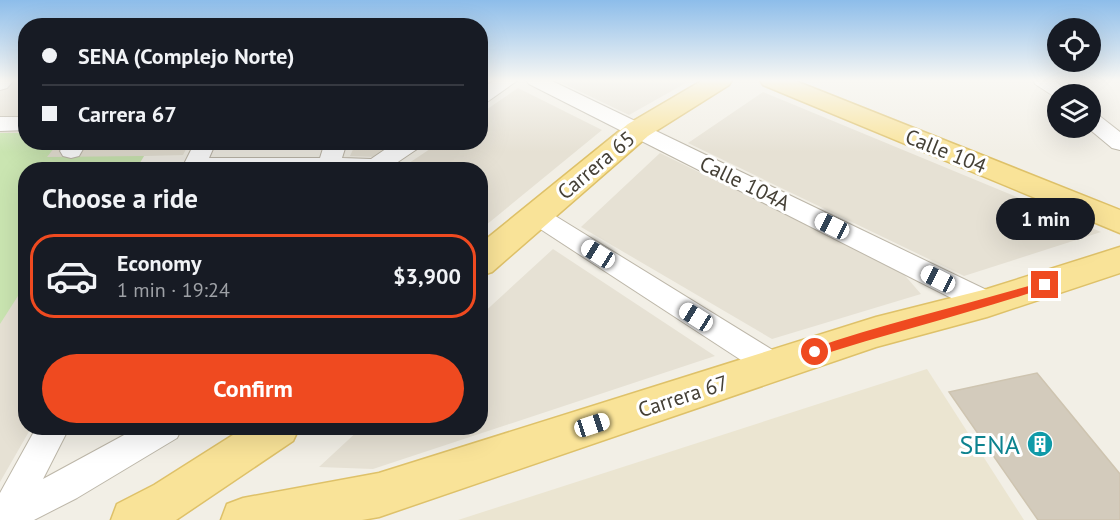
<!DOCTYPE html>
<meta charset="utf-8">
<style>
body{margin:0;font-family:"PT Sans",sans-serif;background:#242831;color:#f1f3f6;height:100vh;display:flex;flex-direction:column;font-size:22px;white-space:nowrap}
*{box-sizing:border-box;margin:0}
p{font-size:20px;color:#9ea1a6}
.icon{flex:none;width:33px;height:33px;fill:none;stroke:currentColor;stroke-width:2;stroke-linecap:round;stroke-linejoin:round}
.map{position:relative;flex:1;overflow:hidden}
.panel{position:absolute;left:18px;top:162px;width:470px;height:273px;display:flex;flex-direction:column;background:#171b24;border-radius:24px;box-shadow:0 6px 24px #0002}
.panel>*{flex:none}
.top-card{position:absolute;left:18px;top:18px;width:470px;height:132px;border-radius:24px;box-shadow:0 6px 24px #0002;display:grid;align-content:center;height:132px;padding:0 24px;background:#171b24}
.tools{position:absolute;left:1047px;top:18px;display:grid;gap:12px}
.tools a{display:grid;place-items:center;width:54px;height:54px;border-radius:50%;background:#171b24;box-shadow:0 6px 24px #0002;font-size:30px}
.end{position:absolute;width:27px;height:27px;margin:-14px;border:8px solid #ef4a20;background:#fff;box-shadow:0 0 0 3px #fff}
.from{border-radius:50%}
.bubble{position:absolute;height:42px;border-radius:21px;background:#171b24;box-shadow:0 6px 24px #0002;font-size:20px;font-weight:700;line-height:42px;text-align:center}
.car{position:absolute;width:18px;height:36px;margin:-18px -9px;border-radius:8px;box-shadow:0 0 4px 2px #0007;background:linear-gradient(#fff 24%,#345 0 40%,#fff 0 76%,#345 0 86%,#fff 0)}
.top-card b{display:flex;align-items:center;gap:21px;height:57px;font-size:22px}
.top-card b+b{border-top:2px solid #363941}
.top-card i{width:15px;height:15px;background:#f1f3f6}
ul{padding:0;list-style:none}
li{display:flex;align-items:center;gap:18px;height:84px;margin:0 12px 9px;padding:0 12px;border:3px solid transparent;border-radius:24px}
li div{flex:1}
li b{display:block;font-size:22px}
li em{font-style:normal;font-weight:700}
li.active{border-color:#ef4a20}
li>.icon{width:54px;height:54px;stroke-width:1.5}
h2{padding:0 24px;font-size:27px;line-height:72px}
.cta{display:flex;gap:12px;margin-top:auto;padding:12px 24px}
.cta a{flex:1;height:69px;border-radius:36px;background:#ef4a20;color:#fff;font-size:24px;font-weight:700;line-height:69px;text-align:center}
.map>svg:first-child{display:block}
</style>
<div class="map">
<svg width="1120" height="520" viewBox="0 0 1120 520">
<rect width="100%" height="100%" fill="#f2efe6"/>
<g fill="#e6e1d4">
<path d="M0,80H25L26,142L189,143L183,155L144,156L136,169L26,170V428H31L0,482Z"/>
<path d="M556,80H691L629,115Z"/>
<path d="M518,88L602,130L480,230V170L400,169L439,143L480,142V114Z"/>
<path d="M763,92L1101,232L964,276L688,143Z"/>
<path d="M229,143L230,142L321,143L318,149L226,150Z"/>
<path d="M356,143H399L378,157L350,156Z"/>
<path d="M660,153L901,271L921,294L772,339L581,227Z"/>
<path d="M553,249L715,356L373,469L319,467L361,428H480V316Z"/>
</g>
<path fill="#ebe5d1" d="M927,369L1024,520H458Z"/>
<path fill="#cae5b1" d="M0,133H25L26,142L58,143L47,157L144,156L136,169L26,170L25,285L0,324Z"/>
<path fill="#d3cbbc" stroke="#cec4b0" stroke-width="1.5" d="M1037,373L1120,474V520H1038L949,392Z"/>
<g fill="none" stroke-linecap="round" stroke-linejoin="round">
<g stroke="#bdb7a9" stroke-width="2">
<g id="minor">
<path d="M0,80H14L7,88L0,90Z"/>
<path d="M495,80H518L487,102L480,104V89Z"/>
<path d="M526,80H550L997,295L1000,303L997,311L987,314L977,311L529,84Z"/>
<path d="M1033,80H1054L1070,94H1058V99L1035,84Z"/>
<path d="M1090,113L1097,114L1120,132V150L1112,148L1088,128H1090Z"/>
<path d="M0,117H26V130L0,131Z"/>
<path d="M66,142H87L79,156L71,158L63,156L60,151Z"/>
<path d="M195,142H216L209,158H320L325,142H347L342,158L371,159L396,142H422L420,147L386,170H181Z"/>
<path d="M536,206L544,209L784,357L789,366L784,375L774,379L764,375L528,221L524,215L528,209Z"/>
<path d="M36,428H69L43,479L137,428H182L177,438L77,498L34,520H0V493Z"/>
</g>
</g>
<g stroke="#dec169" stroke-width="3">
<g id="major">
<path d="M703,80H732L729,85L648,136L492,272L480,276V244L628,124Z"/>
<path d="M760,80H793L1120,210V233L763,85Z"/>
<path d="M1120,247V273L987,317L876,347L379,517L362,520H221L227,504L243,498L379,473L876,317L987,289Z"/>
<path d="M244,428H299L293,441L176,520H111L117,504L154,485Z"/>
</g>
</g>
<use href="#minor" fill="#fff" fill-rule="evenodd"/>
<use href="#major" fill="#f9e398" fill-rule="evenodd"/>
</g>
<linearGradient id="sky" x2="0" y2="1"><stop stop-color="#8dbdea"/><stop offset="0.53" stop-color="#f9f8f4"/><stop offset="1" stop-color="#f9f8f4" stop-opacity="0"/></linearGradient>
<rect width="1120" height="152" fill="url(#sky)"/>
<path fill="#ef4a20" d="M1045,281L1048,282V287C971,313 892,332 815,357L809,352L811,349C888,322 967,305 1045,281Z"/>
<defs>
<g id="building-disc" transform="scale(1.35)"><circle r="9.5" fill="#0f9aa8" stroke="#fff"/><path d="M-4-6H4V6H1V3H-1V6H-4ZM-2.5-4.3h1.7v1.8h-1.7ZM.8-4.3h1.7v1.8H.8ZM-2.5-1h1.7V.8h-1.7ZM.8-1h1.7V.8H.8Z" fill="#fff"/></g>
</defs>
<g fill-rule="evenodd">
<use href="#building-disc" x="1040" y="444"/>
</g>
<g text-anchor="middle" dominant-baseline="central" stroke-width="6" stroke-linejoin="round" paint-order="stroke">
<g font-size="21" fill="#454036" stroke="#fff">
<text transform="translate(946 151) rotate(22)">Calle 104</text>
<text transform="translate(596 165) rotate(-40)">Carrera 65</text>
<text transform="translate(745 183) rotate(26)">Calle 104A</text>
<text transform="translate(683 396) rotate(-18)">Carrera 67</text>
</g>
<g font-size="26" fill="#0d838f" stroke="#fff" text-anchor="end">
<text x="1020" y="444">SENA</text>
</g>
</g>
</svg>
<div class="tools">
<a><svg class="icon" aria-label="locate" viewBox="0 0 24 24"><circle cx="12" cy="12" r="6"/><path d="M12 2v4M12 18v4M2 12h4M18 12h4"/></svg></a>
<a><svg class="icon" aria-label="layers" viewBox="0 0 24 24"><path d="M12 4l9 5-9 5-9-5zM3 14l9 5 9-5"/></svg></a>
</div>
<i class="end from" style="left:815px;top:352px"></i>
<i class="end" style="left:1045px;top:285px"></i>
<div class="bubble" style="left:996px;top:198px;width:99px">1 min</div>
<i class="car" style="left:832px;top:226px;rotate:296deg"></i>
<i class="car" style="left:598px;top:254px;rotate:302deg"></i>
<i class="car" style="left:938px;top:279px;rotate:297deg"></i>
<i class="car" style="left:696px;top:317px;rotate:302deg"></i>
<i class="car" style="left:592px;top:425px;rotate:72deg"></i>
<div class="top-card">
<b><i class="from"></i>SENA (Complejo Norte)</b>
<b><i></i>Carrera 67</b>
</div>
<section class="panel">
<h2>Choose a ride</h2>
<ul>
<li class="active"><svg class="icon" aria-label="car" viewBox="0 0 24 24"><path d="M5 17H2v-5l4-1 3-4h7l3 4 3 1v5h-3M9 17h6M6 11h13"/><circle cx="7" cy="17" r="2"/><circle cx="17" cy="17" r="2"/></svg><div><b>Economy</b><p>1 min · 19:24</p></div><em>$3,900</em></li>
</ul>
<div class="cta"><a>Confirm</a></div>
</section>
</div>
